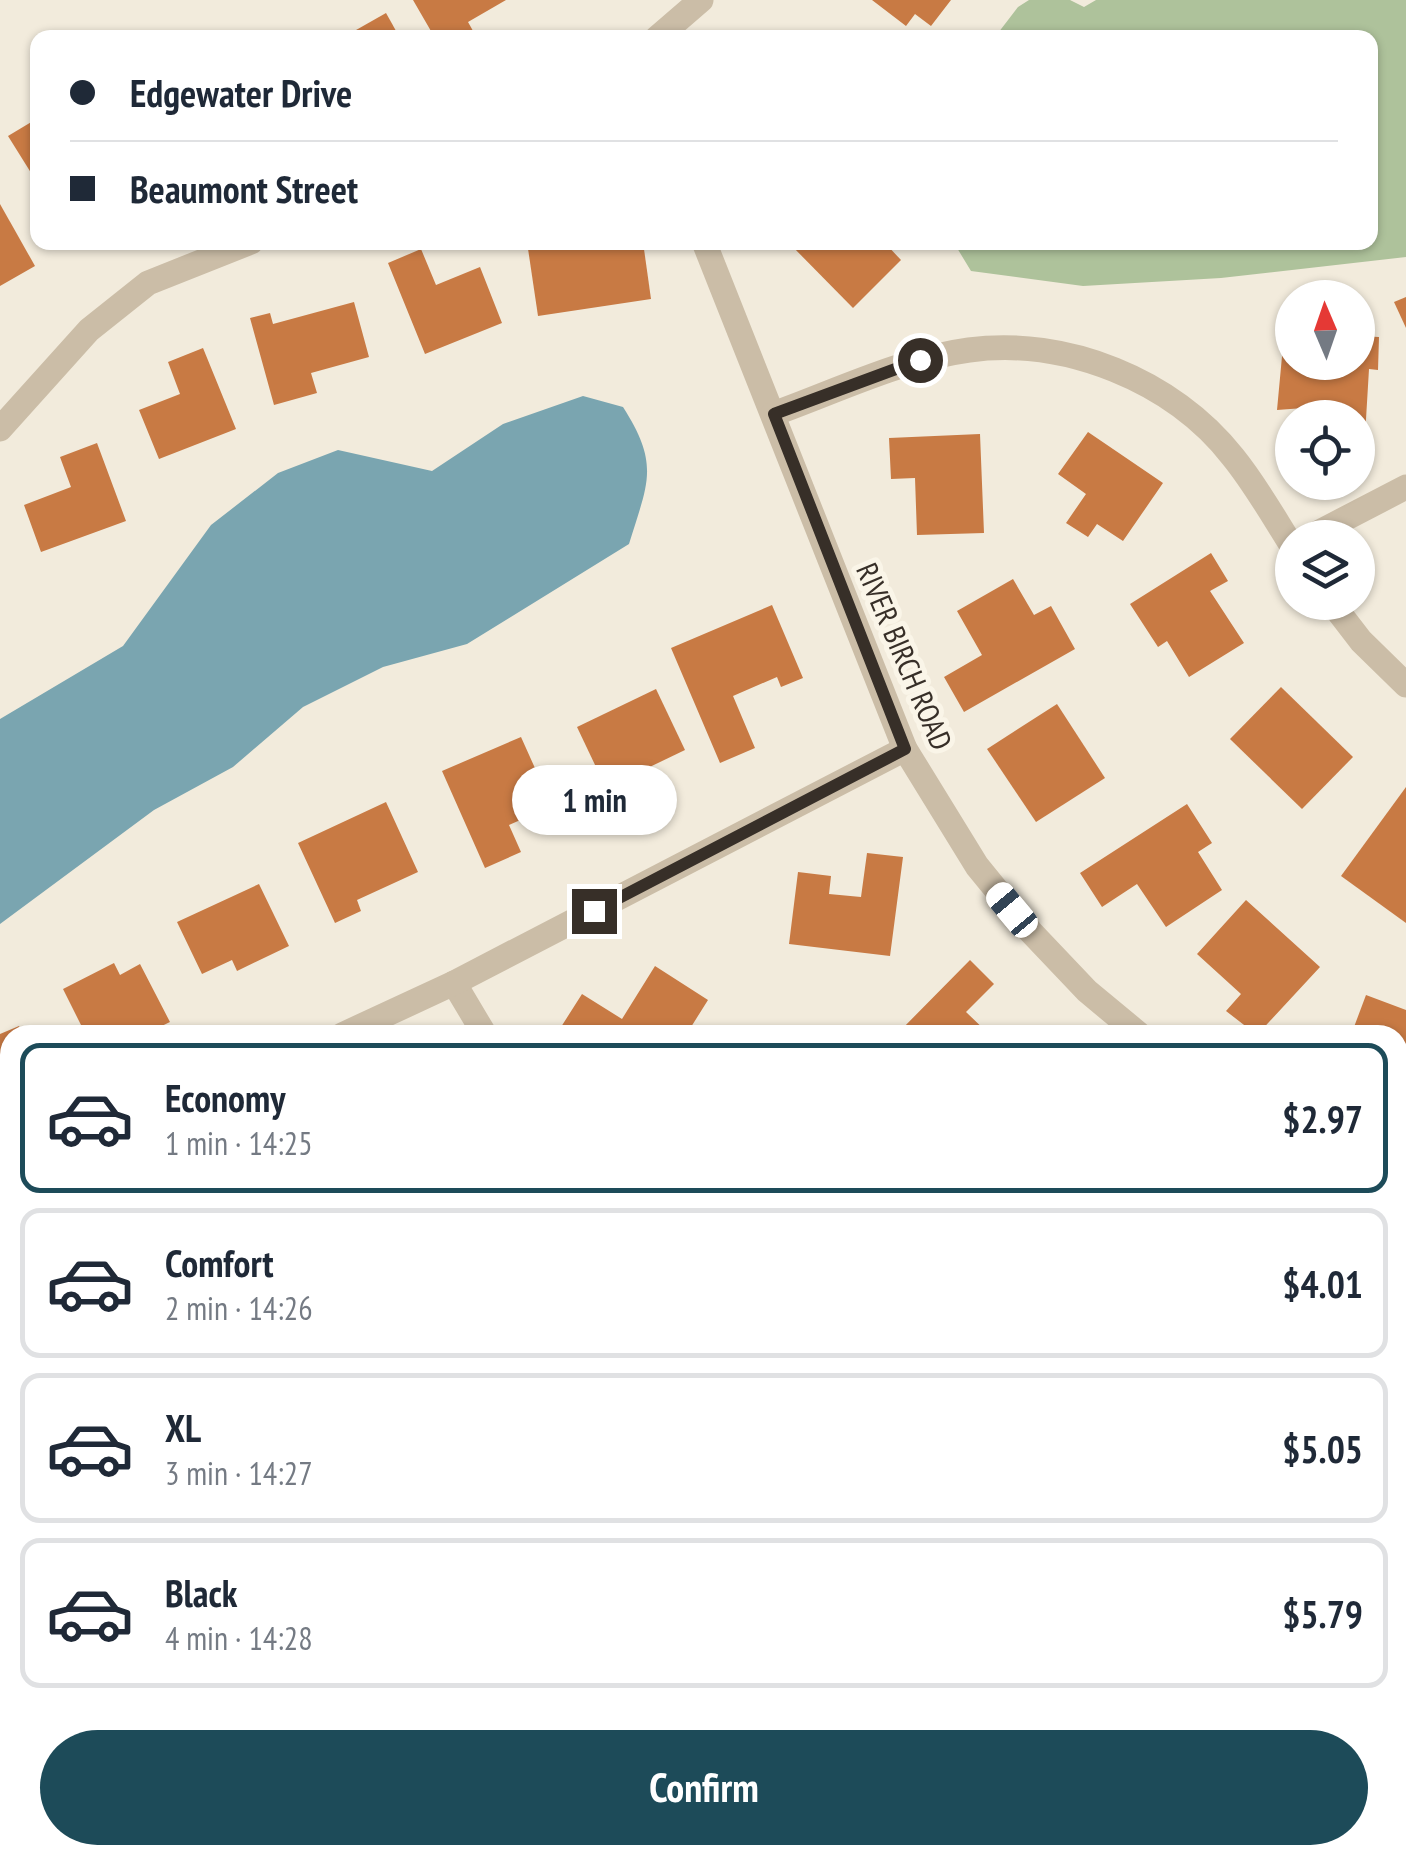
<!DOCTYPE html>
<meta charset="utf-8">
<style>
body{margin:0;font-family:"PT Sans Narrow",sans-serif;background:#f6f6f7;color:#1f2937;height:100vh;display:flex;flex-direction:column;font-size:38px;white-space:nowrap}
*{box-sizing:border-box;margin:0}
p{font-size:32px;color:#747a83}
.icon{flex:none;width:55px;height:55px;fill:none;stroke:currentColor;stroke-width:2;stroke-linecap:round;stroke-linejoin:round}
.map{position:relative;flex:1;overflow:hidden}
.sheet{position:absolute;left:0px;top:1025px;width:1408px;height:840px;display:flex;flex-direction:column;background:#fff;border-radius:30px 30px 0 0;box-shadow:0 2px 8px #0004}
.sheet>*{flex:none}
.top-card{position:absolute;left:30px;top:30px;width:1348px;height:220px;border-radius:20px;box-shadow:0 2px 8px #0004;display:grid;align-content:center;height:220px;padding:0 40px;background:#fff}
.needle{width:65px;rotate:358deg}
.buttons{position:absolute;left:1275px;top:280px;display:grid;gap:20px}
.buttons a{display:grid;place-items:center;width:100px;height:100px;border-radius:50%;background:#fff;box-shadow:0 2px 8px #0004;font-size:50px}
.end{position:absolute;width:45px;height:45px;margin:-22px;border:12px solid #372f28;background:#fff;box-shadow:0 0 0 5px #fff}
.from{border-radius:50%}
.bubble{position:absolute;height:70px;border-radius:35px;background:#fff;box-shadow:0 2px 8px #0004;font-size:32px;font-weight:600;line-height:70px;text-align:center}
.car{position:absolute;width:30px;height:60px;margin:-30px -15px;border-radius:12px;box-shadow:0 0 8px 2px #0007;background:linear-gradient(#fff 24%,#345 0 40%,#fff 0 76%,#345 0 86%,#fff 0)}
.top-card b{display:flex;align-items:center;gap:35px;height:95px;font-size:38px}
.top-card b+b{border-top:2px solid #e0e1e3}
.top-card i{width:25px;height:25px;background:#1f2937}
ul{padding:18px 0 0;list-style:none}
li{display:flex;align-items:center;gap:30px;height:150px;margin:0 20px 15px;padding:0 20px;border:5px solid #e0e1e3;border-radius:20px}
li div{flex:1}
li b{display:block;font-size:38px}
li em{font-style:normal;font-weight:600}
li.on{border-color:#1d4b59}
li>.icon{width:90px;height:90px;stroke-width:1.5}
.primary-button{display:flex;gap:20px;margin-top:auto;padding:20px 40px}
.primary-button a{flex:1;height:115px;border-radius:60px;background:#1d4b59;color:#fff;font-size:40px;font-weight:600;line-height:115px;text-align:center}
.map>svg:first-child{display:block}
</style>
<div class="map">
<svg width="1406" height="1865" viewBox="0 0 1406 1865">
<rect width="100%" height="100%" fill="#f2ebdc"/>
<path fill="#aec29b" d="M1029,0H1070L1084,7L1096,0H1406V257L1221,278L1083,286L971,271L954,243L1370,242V38L995,37L1018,7Z"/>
<path fill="#7aa5b0" d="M583,396L623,407C660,465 648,482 629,544L467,644L383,667L303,707L233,767L154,810L0,924V719L123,646L211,525L278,473L338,450L432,471L503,424Z"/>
<g fill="#c87a44">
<path d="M413,0H506L468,22L477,38H435Z"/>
<path d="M872,0H951L931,26L915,14L906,26Z"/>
<path d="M386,13L400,38H342Z"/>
<path d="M38,118V184L8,136Z"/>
<path d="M0,204L35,266L0,286Z"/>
<path d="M527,242H643L651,299L538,316Z"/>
<path d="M788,242H884L901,260L853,308Z"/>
<path d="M421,249L436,285L480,267L502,323L425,354L388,263Z"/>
<path d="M1406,297V328L1394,302Z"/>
<path d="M354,302L369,357L311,373L317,393L274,405L250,318L270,313L273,324Z"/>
<path d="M1284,335L1292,336V362H1358V336L1379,337L1378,370L1369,369L1365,436L1358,435V418H1330V406L1277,410Z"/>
<path d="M203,348L236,429L159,459L139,410L180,394L168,362Z"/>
<path d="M1088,432L1163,483L1123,541L1097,524L1088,537L1066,523L1086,494L1058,474Z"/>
<path d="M980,434L984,533L917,535L915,478L891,479L889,438Z"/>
<path d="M97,443L126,521L41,552L24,505L71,487L60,457Z"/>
<path d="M1211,553L1228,581L1210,591L1244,643L1189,677L1167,641L1158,647L1130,604Z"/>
<path d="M1013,579L1034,615L1051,606L1075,649L964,712L944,677L982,655L957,611Z"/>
<path d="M772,605L803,678L781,687L777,677L733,696L755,748L720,763L671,648Z"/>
<path d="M1281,687L1353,757L1302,809L1230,739Z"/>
<path d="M656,689L685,750L606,788L577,727Z"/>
<path d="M1057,704L1105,778L1036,822L987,749Z"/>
<path d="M521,737L552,806L509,825L521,852L485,868L442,771Z"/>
<path d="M1406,787V923L1341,876Z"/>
<path d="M386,802L418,872L357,900L361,911L335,923L298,843Z"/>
<path d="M1187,804L1212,843L1198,852L1222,890L1166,927L1137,884L1102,907L1080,873Z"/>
<path d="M867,853L903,857L890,956L789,944L798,872L831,876L829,894L861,897Z"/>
<path d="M259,884L289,946L237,971L232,960L202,974L177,922Z"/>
<path d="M1246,900L1320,967L1257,1035L1226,1011L1241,994L1197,954Z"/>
<path d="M970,960L994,984L966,1012L990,1035H896Z"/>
<path d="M114,963L120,975L140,964L170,1022L143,1035H86L63,989Z"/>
<path d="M655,966L708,1000L686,1035H574L561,1027L582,994L622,1019Z"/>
<path d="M1366,995L1406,1010V1102L1398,1099V1035H1351Z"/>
<path d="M19,1026L23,1035H10V1108L0,1112V1034Z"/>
<path d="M0,1120L10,1143V1157L0,1161Z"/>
<path d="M1398,1292L1406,1296L1398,1323Z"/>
<path d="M10,1351V1431L0,1419V1359Z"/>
<path d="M0,1558L10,1572V1581L1,1588L10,1601V1657L0,1664Z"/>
<path d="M1398,1794L1406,1797V1820L1398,1841Z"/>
<path d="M207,1855H260L251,1865H219Z"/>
<path d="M543,1855H641L658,1865H537Z"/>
<path d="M954,1855H1004L998,1865H971Z"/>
<path d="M1060,1855H1152L1163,1860L1161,1865H1056Z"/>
</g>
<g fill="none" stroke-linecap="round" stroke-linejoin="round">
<g stroke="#cbbda7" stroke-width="25">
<path d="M657,38L701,0"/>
<path d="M704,242L905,749L977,866L1030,931L1087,991L1140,1035"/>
<path d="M773,414C837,391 902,359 969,350C1065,337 1173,380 1233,457C1255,484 1273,516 1292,546"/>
<path d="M0,429L89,330L148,283L251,242"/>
<path d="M1308,538L1406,487"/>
<path d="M1331,602L1361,641L1406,685"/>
<path d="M454,983L485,1035"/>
<path d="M342,1035L454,983L905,749"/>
<path d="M1398,1197L1406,1202"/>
<path d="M0,1253L10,1246"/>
<path d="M1398,1688L1406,1692"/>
<path d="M0,1822L10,1831"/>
<path d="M38,1855L52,1865"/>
<path d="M808,1855L823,1865"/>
</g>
</g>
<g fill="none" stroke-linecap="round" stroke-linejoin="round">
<path stroke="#372f28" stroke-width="12" d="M594,911L905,749L774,414L920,360"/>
</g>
<g text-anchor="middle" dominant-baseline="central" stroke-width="10" stroke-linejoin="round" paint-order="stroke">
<g font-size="30" fill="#372f28" stroke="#faf5e8">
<text transform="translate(905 656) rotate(67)">RIVER BIRCH ROAD</text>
</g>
</g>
</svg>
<div class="buttons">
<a><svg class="needle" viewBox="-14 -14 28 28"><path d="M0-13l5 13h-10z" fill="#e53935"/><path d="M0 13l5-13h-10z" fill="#747a83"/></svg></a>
<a><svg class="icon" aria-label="locate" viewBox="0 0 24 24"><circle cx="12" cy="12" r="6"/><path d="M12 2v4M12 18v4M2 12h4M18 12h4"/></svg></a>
<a><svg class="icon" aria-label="layers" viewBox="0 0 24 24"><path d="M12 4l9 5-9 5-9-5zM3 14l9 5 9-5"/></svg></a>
</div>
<i class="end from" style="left:920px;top:360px"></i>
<i class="end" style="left:594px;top:911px"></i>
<div class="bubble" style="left:512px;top:765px;width:165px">1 min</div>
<i class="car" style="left:1012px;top:910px;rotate:320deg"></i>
<div class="top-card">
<b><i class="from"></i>Edgewater Drive</b>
<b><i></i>Beaumont Street</b>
</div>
<section class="sheet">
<ul>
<li class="on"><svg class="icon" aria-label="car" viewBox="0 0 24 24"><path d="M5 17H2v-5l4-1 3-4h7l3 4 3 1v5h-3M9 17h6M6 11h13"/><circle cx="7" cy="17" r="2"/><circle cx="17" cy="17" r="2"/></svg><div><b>Economy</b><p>1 min · 14:25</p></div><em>$2.97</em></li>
<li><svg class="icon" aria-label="car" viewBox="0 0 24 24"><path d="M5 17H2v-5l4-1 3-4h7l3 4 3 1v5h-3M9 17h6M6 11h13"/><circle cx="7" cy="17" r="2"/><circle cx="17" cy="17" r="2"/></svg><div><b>Comfort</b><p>2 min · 14:26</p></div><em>$4.01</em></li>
<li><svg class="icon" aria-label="car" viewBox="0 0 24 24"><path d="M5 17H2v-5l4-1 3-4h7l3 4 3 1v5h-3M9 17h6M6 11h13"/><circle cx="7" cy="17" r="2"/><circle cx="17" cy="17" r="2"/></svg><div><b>XL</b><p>3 min · 14:27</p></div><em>$5.05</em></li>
<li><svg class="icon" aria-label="car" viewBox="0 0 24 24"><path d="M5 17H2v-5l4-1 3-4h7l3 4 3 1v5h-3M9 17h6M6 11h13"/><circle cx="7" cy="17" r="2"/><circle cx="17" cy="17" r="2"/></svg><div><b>Black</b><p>4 min · 14:28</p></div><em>$5.79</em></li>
</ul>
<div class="primary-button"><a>Confirm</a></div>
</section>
</div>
